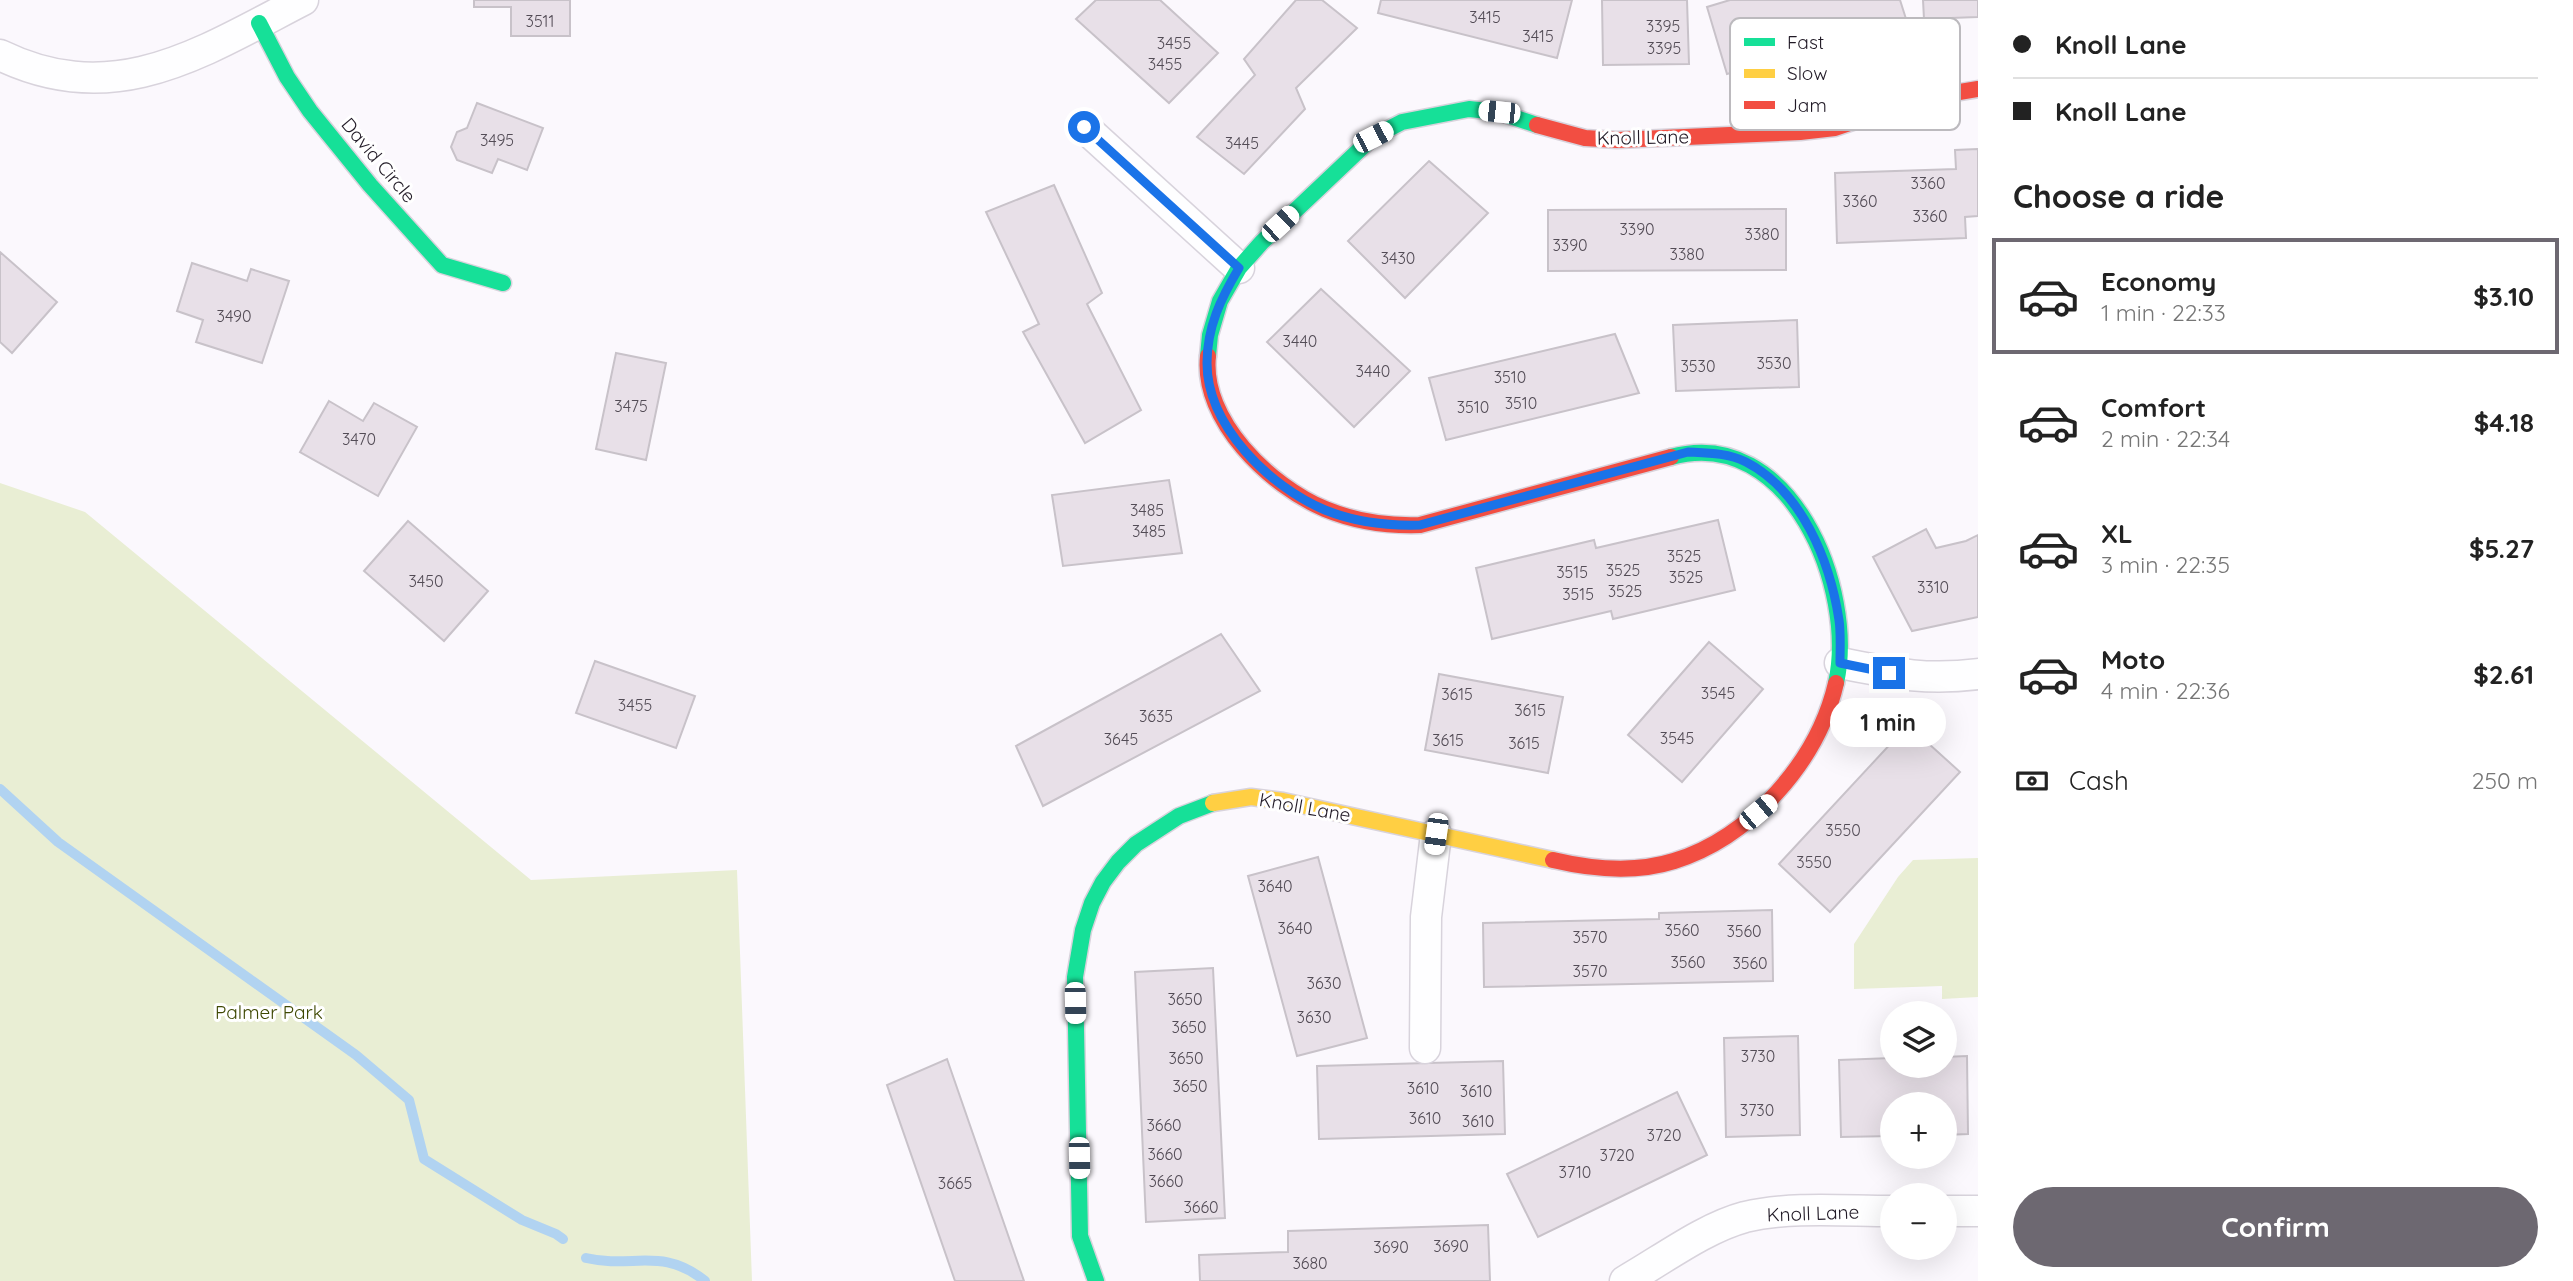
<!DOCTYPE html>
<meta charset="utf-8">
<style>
body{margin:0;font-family:Quicksand,sans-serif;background:#f6f6f6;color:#222;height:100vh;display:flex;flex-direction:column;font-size:26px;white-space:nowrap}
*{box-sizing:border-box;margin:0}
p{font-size:23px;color:#767676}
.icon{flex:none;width:38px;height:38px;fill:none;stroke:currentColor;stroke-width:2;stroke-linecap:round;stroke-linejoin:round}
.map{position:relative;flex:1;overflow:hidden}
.panel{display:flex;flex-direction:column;background:#fff;width:595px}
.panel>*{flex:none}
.guide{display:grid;align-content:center;height:154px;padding:0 35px;background:#fff}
.tools{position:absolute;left:1880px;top:1001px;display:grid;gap:14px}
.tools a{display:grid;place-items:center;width:77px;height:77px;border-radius:50%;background:#fff;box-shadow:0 7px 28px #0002;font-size:35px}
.end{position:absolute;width:32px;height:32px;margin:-16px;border:9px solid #1a73e8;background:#fff;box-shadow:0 0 0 4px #fff}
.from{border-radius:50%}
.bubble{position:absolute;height:49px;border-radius:24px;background:#fff;box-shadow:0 7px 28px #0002;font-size:23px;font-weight:700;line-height:49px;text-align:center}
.car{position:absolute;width:21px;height:42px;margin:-21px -10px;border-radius:9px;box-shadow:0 0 5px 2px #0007;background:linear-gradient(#fff 24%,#345 0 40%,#fff 0 76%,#345 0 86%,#fff 0)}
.guide b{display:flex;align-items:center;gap:24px;height:66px;font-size:26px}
.guide b+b{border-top:2px solid #e0e0e0}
.guide i{width:18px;height:18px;background:#222}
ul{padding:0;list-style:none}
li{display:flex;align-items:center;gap:21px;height:116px;margin:0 14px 10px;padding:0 21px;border:4px solid transparent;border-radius:0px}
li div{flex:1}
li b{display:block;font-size:26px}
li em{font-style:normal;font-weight:700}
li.selected{border-color:#6d6871}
li>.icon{width:63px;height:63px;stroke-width:1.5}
h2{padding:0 35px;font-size:32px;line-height:84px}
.pay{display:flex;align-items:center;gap:18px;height:77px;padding:0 35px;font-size:26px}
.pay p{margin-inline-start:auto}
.button{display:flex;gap:14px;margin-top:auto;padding:14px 35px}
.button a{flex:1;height:80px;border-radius:42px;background:#6d6871;color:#fff;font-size:28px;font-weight:700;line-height:80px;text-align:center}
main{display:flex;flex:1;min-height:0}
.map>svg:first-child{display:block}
</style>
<main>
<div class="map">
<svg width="1978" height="1281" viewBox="0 0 1978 1281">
<rect width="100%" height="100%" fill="#fbf8fd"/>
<g fill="#e9eed4">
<path d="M0,483L85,512L531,880L737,870L752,1281H0Z"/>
<path d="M1978,858V997L1942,999V986L1854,989V944L1898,877L1913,860Z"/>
</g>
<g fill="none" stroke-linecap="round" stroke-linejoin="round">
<g stroke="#b1d3f1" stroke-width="10">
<path d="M0,789L58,842L356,1055L409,1100L424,1159L522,1220L556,1234L563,1239"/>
<path d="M586,1258C633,1269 662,1246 705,1281"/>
</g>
</g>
<g fill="#e8e0e8" stroke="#c8c2c9" stroke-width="2">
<path d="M474,0H570V36H511V7H474Z"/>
<path d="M1096,0H1160L1218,53L1169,103L1076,19Z"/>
<path d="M1296,0H1322L1357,28L1296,88L1305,109L1244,174L1197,137L1255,75L1244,59Z"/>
<path d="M1381,0H1572L1557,58L1378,13Z"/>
<path d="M1602,0H1687L1689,64L1603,65Z"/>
<path d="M1730,0H1900L1907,22L1727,74L1707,7Z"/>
<path d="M1923,0H1978V17L1924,19Z"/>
<path d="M477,103L543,128L527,170L498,159L492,173L457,160L451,147L457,132L467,128Z"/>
<path d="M1978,149V216L1965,217L1966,238L1837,243L1835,173L1956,169L1955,150Z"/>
<path d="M1429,161L1488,213L1405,298L1348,241Z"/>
<path d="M1054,185L1102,293L1087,304L1141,410L1085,443L1023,332L1039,324L986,212Z"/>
<path d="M1786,209V270L1548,271V210Z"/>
<path d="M0,252L57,302L12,353L0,342Z"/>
<path d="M192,263L247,281L251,269L289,281L262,363L196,342L203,320L177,311Z"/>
<path d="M1321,289L1410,371L1354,427L1267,342Z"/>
<path d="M1797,320L1799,387L1676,391L1673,325Z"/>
<path d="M1615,334L1639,393L1446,440L1429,378Z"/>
<path d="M616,353L666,363L646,460L596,449Z"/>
<path d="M329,401L363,421L374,403L417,427L378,496L300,452Z"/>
<path d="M1169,480L1182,553L1063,566L1052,495Z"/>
<path d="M1718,520L1735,590L1613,619L1611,611L1492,639L1476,568L1594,540L1596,548Z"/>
<path d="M408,521L488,591L444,641L364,571Z"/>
<path d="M1926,529L1936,548L1966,541L1978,535V617L1912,631L1873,557Z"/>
<path d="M1221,634L1260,691L1043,806L1016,746Z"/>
<path d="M1709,642L1763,689L1682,782L1628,735Z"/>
<path d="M595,661L695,696L676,748L576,713Z"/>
<path d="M1439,674L1563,697L1548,773L1425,750Z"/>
<path d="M1908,725L1960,772L1830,912L1779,864Z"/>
<path d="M1318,857L1367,1038L1297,1056L1248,876Z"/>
<path d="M1772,910L1773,981L1484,987L1483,923L1659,919V913Z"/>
<path d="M1213,968L1225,1218L1146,1222L1135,972Z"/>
<path d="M1798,1036L1800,1135L1726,1137L1724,1038Z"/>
<path d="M1967,1056L1968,1134L1944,1135V1104H1892V1136L1841,1137L1839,1060L1892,1058V1066H1944V1057Z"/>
<path d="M947,1059L1024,1281H955L887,1085Z"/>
<path d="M1503,1061L1505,1134L1319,1139L1317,1066Z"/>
<path d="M1677,1092L1707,1155L1538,1237L1507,1174Z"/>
<path d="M1488,1225L1490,1281H1200L1199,1255L1288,1252V1231Z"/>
</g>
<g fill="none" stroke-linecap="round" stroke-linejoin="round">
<g stroke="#d8d3dc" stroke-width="33">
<g id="street">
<path d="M0,55C115,111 202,52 303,0"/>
<path d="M1084,127L1239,268"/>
<path d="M1840,663C1891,673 1925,681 1978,674"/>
<path d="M1425,1048L1426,917L1436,834"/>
<path d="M1944,1211H1978"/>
<path d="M1625,1281C1662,1260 1704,1228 1745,1217C1792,1206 1844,1211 1892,1211"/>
</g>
</g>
<g stroke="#d8d3dc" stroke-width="19">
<g id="fast">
<path d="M259,23L287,77L310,111L370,185L442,265L503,283"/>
<path d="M1208,356L1210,335L1220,301L1239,268L1262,242L1373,137L1402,122L1469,109L1498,112L1537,125"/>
<path d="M1671,457C1790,424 1857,589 1836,683"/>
<path d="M1096,1281L1080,1236L1075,977L1083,930L1092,903L1103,882L1118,862L1136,844L1179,816L1213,803"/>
</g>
</g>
<g stroke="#d8d3dc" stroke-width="19">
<path id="slow" d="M1213,803L1251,797L1283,801L1553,860"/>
</g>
<g stroke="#d8d3dc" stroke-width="19">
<g id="jam">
<path d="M1537,125L1585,138L1617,140L1800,132L1835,128L1924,98L1978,89"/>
<path d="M1208,356C1201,420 1270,486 1325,509C1354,521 1389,526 1420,525L1671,457"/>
<path d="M1553,860C1591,869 1636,873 1674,861C1751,837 1818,761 1836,683"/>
</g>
</g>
<use href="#street" stroke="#fefeff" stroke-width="30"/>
<use href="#fast" stroke="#16e098" stroke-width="16"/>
<use href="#slow" stroke="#ffcf43" stroke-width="16"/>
<use href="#jam" stroke="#f24e42" stroke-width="16"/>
</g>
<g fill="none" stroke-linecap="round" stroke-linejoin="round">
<path stroke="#1a73e8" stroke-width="9" d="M1084,127L1239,268C1221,298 1207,327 1207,363C1207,426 1270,487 1325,510C1355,522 1388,526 1420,525L1688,452C1708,453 1728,453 1746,462C1802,491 1830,561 1839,620C1841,633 1840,649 1840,663L1889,673"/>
</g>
<g text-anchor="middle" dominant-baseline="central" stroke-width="6" stroke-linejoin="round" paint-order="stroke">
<g font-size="16" fill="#534c56">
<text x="1485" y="17">3415</text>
<text x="540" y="21">3511</text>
<text x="1663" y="26">3395</text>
<text x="1538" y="36">3415</text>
<text x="1174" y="43">3455</text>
<text x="1664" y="48">3395</text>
<text x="1165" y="64">3455</text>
<text x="497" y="140">3495</text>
<text x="1242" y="143">3445</text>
<text x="1928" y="183">3360</text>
<text x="1860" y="201">3360</text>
<text x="1930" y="216">3360</text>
<text x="1637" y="229">3390</text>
<text x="1762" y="234">3380</text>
<text x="1570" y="245">3390</text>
<text x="1687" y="254">3380</text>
<text x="1398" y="258">3430</text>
<text x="234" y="316">3490</text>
<text x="1300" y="341">3440</text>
<text x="1774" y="363">3530</text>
<text x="1698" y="366">3530</text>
<text x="1373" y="371">3440</text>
<text x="1510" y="377">3510</text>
<text x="1521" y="403">3510</text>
<text x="631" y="406">3475</text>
<text x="1473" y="407">3510</text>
<text x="359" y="439">3470</text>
<text x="1147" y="510">3485</text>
<text x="1149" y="531">3485</text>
<text x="1684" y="556">3525</text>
<text x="1623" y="570">3525</text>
<text x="1572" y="572">3515</text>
<text x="1686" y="577">3525</text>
<text x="426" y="581">3450</text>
<text x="1933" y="587">3310</text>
<text x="1625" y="591">3525</text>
<text x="1578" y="594">3515</text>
<text x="1718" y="693">3545</text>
<text x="1457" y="694">3615</text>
<text x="635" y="705">3455</text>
<text x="1530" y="710">3615</text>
<text x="1156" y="716">3635</text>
<text x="1677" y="738">3545</text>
<text x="1121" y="739">3645</text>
<text x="1448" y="740">3615</text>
<text x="1524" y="743">3615</text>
<text x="1843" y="830">3550</text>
<text x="1814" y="862">3550</text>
<text x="1275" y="886">3640</text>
<text x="1295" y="928">3640</text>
<text x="1682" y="930">3560</text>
<text x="1744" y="931">3560</text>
<text x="1590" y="937">3570</text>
<text x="1688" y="962">3560</text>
<text x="1750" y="963">3560</text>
<text x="1590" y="971">3570</text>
<text x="1324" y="983">3630</text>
<text x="1185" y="999">3650</text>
<text x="1314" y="1017">3630</text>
<text x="1189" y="1027">3650</text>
<text x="1758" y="1056">3730</text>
<text x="1186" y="1058">3650</text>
<text x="1190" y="1086">3650</text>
<text x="1423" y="1088">3610</text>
<text x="1476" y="1091">3610</text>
<text x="1757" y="1110">3730</text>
<text x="1425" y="1118">3610</text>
<text x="1478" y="1121">3610</text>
<text x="1164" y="1125">3660</text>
<text x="1664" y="1135">3720</text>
<text x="1165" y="1154">3660</text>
<text x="1617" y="1155">3720</text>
<text x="1575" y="1172">3710</text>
<text x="1166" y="1181">3660</text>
<text x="955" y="1183">3665</text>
<text x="1201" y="1207">3660</text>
<text x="1451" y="1246">3690</text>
<text x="1391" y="1247">3690</text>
<text x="1310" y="1263">3680</text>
</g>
<g font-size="19" fill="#211a26" stroke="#fff">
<text transform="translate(1643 137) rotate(-1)">Knoll Lane</text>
<text transform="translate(379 160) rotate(50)">David Circle</text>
<text transform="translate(1305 807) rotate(10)">Knoll Lane</text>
<text transform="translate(1813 1213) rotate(-2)">Knoll Lane</text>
</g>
<g font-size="19" fill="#3e4802" stroke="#fff">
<text x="269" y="1012">Palmer Park</text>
</g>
</g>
<rect x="1730" y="18" width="230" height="112" rx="10" fill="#fff" stroke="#bcbabe" stroke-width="2"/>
<rect x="1744" y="38" width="31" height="8" fill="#16e098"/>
<rect x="1744" y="69" width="31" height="9" fill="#ffcf43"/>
<rect x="1744" y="101" width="31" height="8" fill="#f24e42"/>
<g font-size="19" fill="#211a26">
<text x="1787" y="49">Fast</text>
<text x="1787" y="80">Slow</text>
<text x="1787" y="112">Jam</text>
</g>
</svg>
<div class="tools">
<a><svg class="icon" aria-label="layers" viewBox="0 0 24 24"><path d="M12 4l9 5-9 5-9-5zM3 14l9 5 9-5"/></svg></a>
<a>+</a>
<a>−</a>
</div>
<i class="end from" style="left:1084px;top:127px"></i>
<i class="end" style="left:1889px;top:673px"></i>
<div class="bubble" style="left:1830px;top:698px;width:116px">1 min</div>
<i class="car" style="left:1499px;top:112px;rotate:276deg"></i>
<i class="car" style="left:1373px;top:137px;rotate:63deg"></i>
<i class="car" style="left:1280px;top:224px;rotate:47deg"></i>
<i class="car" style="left:1758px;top:812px;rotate:50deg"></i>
<i class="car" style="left:1436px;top:834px;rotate:188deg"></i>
<i class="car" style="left:1075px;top:1003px;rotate:179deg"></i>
<i class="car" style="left:1079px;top:1158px;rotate:179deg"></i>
</div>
<section class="panel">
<div class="guide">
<b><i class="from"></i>Knoll Lane</b>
<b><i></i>Knoll Lane</b>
</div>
<h2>Choose a ride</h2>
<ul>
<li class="selected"><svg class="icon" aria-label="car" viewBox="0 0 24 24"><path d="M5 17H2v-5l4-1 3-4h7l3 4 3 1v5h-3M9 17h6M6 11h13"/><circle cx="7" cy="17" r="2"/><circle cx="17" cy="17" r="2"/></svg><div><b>Economy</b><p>1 min · 22:33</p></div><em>$3.10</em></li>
<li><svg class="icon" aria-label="car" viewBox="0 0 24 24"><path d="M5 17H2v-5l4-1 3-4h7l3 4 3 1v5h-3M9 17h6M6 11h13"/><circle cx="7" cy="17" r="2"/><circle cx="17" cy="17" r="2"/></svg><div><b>Comfort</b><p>2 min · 22:34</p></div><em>$4.18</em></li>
<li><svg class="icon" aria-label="car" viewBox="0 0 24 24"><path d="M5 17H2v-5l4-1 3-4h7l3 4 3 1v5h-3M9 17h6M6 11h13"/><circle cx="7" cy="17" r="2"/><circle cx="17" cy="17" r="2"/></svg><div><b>XL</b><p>3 min · 22:35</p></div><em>$5.27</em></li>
<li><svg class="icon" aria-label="car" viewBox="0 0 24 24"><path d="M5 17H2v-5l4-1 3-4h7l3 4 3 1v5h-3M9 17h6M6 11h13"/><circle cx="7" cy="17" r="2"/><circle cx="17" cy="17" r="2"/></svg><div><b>Moto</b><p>4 min · 22:36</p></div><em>$2.61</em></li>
</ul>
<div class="pay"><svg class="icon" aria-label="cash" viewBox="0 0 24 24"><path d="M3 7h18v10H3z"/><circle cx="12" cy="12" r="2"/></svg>Cash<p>250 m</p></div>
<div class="button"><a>Confirm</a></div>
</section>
</main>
